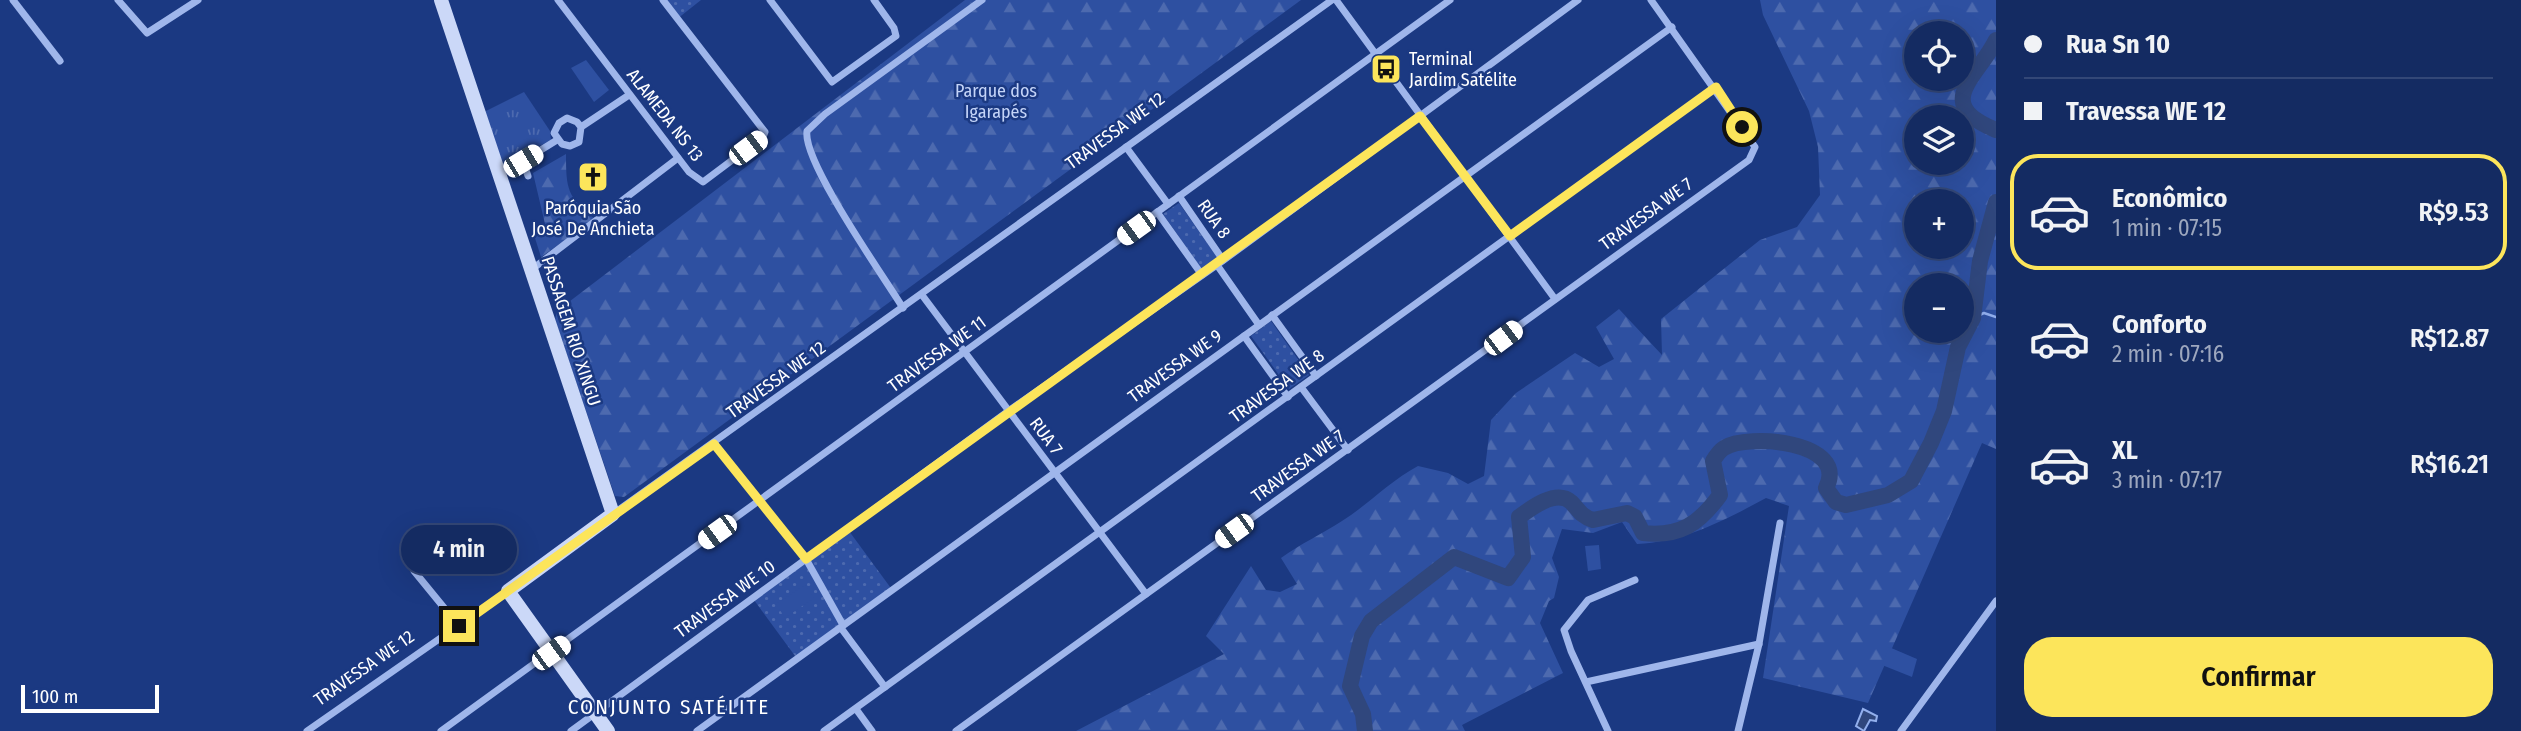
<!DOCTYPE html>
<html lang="pt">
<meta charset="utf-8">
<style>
body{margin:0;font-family:"Fira Sans Condensed",sans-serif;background:#21376b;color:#f1f3f6;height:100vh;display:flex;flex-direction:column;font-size:26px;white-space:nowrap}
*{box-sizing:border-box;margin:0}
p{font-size:23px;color:#9da7be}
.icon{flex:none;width:38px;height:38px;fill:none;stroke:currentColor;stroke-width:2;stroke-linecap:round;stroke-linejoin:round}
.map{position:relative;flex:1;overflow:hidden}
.details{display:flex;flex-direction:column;background:#142b62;width:525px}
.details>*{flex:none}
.guide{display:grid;align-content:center;height:154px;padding:0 28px;background:#142b62}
.fabs{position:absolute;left:1904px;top:21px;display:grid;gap:14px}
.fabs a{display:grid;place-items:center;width:70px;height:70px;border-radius:50%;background:#142b62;box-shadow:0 7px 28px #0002,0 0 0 2px #334777;font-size:35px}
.scale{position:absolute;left:21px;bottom:18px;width:138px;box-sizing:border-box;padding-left:7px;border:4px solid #fff;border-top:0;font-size:19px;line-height:24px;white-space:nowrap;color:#fff;-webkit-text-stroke:5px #1b3982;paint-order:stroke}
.end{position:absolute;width:32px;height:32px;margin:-16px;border:9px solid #fce55b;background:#111;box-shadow:0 0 0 4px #111}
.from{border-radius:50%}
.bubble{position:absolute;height:49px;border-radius:24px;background:#142b62;box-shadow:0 7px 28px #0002,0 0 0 2px #334777;font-size:23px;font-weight:600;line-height:49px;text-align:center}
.car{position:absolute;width:21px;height:42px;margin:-21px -10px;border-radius:9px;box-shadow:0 0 5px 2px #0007;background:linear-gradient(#fff 24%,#345 0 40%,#fff 0 76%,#345 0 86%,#fff 0)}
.guide b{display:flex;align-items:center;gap:24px;height:66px;font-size:26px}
.guide b+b{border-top:2px solid #334777}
.guide i{width:18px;height:18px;background:#f1f3f6}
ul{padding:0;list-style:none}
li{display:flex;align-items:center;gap:21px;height:116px;margin:0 14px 10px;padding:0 14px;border:4px solid transparent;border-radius:28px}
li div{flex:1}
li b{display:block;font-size:26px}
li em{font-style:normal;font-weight:600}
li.on{border-color:#fce55b}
li>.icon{width:63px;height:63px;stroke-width:1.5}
.cta{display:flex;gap:14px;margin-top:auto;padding:14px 28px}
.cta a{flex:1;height:80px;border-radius:28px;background:#fce55b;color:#111;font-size:28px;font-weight:600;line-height:80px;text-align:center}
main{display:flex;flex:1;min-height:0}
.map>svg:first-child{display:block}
</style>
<main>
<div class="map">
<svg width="1996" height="731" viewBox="0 0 1996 731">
<defs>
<pattern id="grass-tufts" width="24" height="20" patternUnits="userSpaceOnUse" patternTransform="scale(1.75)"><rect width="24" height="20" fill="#2e50a1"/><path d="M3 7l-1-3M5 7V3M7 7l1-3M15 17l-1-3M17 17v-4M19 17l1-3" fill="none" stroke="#4d6aaf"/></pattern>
<pattern id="forest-firs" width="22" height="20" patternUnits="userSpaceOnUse" patternTransform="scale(1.75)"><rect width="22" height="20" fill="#2e50a1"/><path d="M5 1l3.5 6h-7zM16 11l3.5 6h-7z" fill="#4d6aaf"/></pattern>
<pattern id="park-dots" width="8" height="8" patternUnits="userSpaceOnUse" patternTransform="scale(1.75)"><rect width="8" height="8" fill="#2e50a1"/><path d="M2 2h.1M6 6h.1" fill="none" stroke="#4d6aaf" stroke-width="1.8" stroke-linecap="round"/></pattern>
</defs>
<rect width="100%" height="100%" fill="#1b3982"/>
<path fill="url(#grass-tufts)" d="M524,92L550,131L551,140L502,166L484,112Z"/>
<g fill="url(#forest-firs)" fill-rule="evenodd">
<path d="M965,0H1301L624,497L615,496L555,320L557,311Z"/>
<path d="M1760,0H1996V449L1982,443L1868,703L1763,678L1789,506L1766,498C1725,520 1684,542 1637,544L1622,522L1593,533L1562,529L1552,558L1559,577L1554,598L1549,601L1540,623L1563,673L1462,725L1465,731H1076L1224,654L1206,636L1251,566L1266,590L1280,592L1297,584L1281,558C1300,544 1322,534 1342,521C1369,504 1390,481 1418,466L1448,473L1468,484L1484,476L1491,420L1516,393L1575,353L1599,367L1614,359L1596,327L1619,309L1662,355L1661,319L1760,240L1797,227L1820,195L1818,147L1809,111L1763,15ZM1916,33H1962V79H1916ZM1916,117H1962V163H1916ZM1916,201H1962V247H1916ZM1916,285H1962V331H1916Z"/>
<path d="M566,154C566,189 567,197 595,219L541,257L535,238L545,224L533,173Z"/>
</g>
<g fill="url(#park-dots)">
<path d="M663,0H701L677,19Z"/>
<path d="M1179,203L1219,260L1203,271L1163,214Z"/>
<path d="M1271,321L1309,375L1289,389L1251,336Z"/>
<path d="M849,531L893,591L798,660L754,600Z"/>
</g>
<g fill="#2e50a1">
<path d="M586,60L609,90L594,102L571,68Z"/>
<path d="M1599,545L1601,569L1588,571L1585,546Z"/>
<path d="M805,585L814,598L785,618L776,604Z"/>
<path d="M1889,647L1917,659L1912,677L1882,665Z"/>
</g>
<path fill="#30477d" stroke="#92afed" stroke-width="2" d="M1863,709L1877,716L1876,721L1870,720L1864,731L1856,726Z"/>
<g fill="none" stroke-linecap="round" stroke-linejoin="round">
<path stroke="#92afed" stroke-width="2.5" d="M1973,318L1984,313L1996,317"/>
<g stroke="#30477d" stroke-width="16">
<path d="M1996,40C1978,77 1931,104 1996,130"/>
<path d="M1365,731L1363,714L1350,686L1362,636L1371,621L1454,557L1508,578L1523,557L1519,517C1531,508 1556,489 1571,502C1578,509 1582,517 1593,520L1627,513L1635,517L1643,533C1680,537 1699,524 1720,495L1713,461C1716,456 1719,451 1724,448C1747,433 1850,441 1826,488L1836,502L1846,505L1888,495L1911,481L1931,443L1944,411L1958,347L1973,318L1980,261L1996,202"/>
</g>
<g stroke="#9fb6eb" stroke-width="7">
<path d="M13,0L60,61"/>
<path d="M118,0L147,33L198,0"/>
<path d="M558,0L689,172L703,182L763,137L765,132L663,0"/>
<path d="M770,0L832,82L896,36L894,28L874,0"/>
<path d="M1336,0L1555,299"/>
<path d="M581,127L579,142L570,146L562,144L554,133L559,123L567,118L577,122L581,127L629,95"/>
<path d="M1126,147L1168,204"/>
<path d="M528,176L523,161L557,140"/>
<path d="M1179,196L1223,260"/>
<path d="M1157,212L1202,275"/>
<path d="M1217,265L1259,325"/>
<path d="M531,270L678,158"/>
<path d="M922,295L1146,594"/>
<path d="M903,308C884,277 802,161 807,131L825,114L982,0"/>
<path d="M1272,315L1316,376"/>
<path d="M1244,336L1288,397"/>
<path d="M1301,387L1348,450"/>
<path d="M714,444L806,559L843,625"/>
<path d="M613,514L1332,0"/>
<path d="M414,571L459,626"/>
<path d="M841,628L885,687"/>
<path d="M1586,682L1759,644"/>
<path d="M856,709L872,731"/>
<path d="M307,731L508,591"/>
<path d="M441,731L1450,0"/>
<path d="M571,731L1007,412L1217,265L1578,0"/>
<path d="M697,731L1672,27"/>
<path d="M824,731L1716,87"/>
<path d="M956,731L1749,160L1755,147L1651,0"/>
<path d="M1608,731L1571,651L1564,630L1588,600L1635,580"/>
<path d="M1738,731L1759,644L1780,523"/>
<path d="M1901,731L1996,601"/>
</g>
<path stroke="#cbd8f8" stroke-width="14" d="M441,0L613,514L508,591L608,731"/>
</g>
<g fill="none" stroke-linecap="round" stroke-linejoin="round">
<path stroke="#fce55b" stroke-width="9" d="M459,626L714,444L806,559L1420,116L1510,236L1716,87L1742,127"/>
</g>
<defs>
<g id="bus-square" transform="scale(1.575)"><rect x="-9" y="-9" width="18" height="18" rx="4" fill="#fce55b" stroke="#1b3982"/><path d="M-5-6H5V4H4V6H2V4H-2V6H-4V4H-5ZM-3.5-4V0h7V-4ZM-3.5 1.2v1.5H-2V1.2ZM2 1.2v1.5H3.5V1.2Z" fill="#111"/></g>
<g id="church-square" transform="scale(1.575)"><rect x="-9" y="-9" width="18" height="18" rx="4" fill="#fce55b" stroke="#1b3982"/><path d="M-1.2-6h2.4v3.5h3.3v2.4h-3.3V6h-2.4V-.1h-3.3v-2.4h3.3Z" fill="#111"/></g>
</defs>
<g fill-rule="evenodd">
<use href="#bus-square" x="1386" y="69"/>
<use href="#church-square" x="593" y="177"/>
</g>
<g text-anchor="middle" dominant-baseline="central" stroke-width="5" stroke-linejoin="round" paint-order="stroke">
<g font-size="18" fill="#fff" stroke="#1b3982" text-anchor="start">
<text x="1409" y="59">Terminal<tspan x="1409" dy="21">Jardim Satélite</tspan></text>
<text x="593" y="208" text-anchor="middle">Paróquia São<tspan x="593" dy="21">José De Anchieta</tspan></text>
</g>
<g font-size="18" fill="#c4d4f8" stroke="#1b3982">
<text x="996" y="91">Parque dos<tspan x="996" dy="21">Igarapés</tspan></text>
</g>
<g font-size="18" fill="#fff" stroke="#1b3982">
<text transform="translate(665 115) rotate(52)">ALAMEDA NS 13</text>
<text transform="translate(1115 131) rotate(-36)">TRAVESSA WE 12</text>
<text transform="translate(1646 214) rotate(-36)">TRAVESSA WE 7</text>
<text transform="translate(1214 219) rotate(55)">RUA 8</text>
<text transform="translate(571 331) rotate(72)">PASSAGEM RIO XINGU</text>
<text transform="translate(937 354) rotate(-36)">TRAVESSA WE 11</text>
<text transform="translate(1175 366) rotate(-36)">TRAVESSA WE 9</text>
<text transform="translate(776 380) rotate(-36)">TRAVESSA WE 12</text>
<text transform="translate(1277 386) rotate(-36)">TRAVESSA WE 8</text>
<text transform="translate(1046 436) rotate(53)">RUA 7</text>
<text transform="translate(1298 466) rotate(-36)">TRAVESSA WE 7</text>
<text transform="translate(725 599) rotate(-36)">TRAVESSA WE 10</text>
<text transform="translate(364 668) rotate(-35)">TRAVESSA WE 12</text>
</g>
<g font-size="21" letter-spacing="2" fill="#fff" stroke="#1b3982">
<text x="669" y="707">CONJUNTO SATÉLITE</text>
</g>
</g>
</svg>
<div class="fabs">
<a><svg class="icon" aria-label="locate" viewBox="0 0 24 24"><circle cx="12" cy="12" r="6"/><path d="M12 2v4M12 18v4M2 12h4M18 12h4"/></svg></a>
<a><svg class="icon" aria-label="layers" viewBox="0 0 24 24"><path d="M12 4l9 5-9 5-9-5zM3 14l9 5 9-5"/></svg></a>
<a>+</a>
<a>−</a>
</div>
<div class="scale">100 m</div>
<i class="end from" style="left:1742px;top:127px"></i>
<i class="end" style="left:459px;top:626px"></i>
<div class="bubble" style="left:401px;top:525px;width:116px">4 min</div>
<i class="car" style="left:748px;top:148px;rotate:53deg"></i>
<i class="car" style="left:523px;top:161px;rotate:59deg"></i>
<i class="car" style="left:1136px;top:228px;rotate:234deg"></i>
<i class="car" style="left:1503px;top:338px;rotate:53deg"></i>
<i class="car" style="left:1234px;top:531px;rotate:234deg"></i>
<i class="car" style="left:717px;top:532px;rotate:234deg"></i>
<i class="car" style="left:551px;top:653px;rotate:54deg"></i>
</div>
<section class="details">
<div class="guide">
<b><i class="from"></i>Rua Sn 10</b>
<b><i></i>Travessa WE 12</b>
</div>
<ul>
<li class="on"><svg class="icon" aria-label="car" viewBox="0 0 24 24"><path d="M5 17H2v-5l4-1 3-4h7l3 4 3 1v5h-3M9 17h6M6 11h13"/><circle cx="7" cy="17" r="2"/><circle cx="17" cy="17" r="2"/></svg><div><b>Econômico</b><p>1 min · 07:15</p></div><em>R$9.53</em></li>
<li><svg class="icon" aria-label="car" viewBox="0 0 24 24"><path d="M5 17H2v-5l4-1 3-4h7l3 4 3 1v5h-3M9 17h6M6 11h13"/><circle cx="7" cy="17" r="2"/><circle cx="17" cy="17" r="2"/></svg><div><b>Conforto</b><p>2 min · 07:16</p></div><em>R$12.87</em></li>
<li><svg class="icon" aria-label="car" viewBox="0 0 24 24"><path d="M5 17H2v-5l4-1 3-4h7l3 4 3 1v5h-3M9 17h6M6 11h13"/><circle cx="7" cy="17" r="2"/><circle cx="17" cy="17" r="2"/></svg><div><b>XL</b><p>3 min · 07:17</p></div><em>R$16.21</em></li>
</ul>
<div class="cta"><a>Confirmar</a></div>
</section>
</main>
